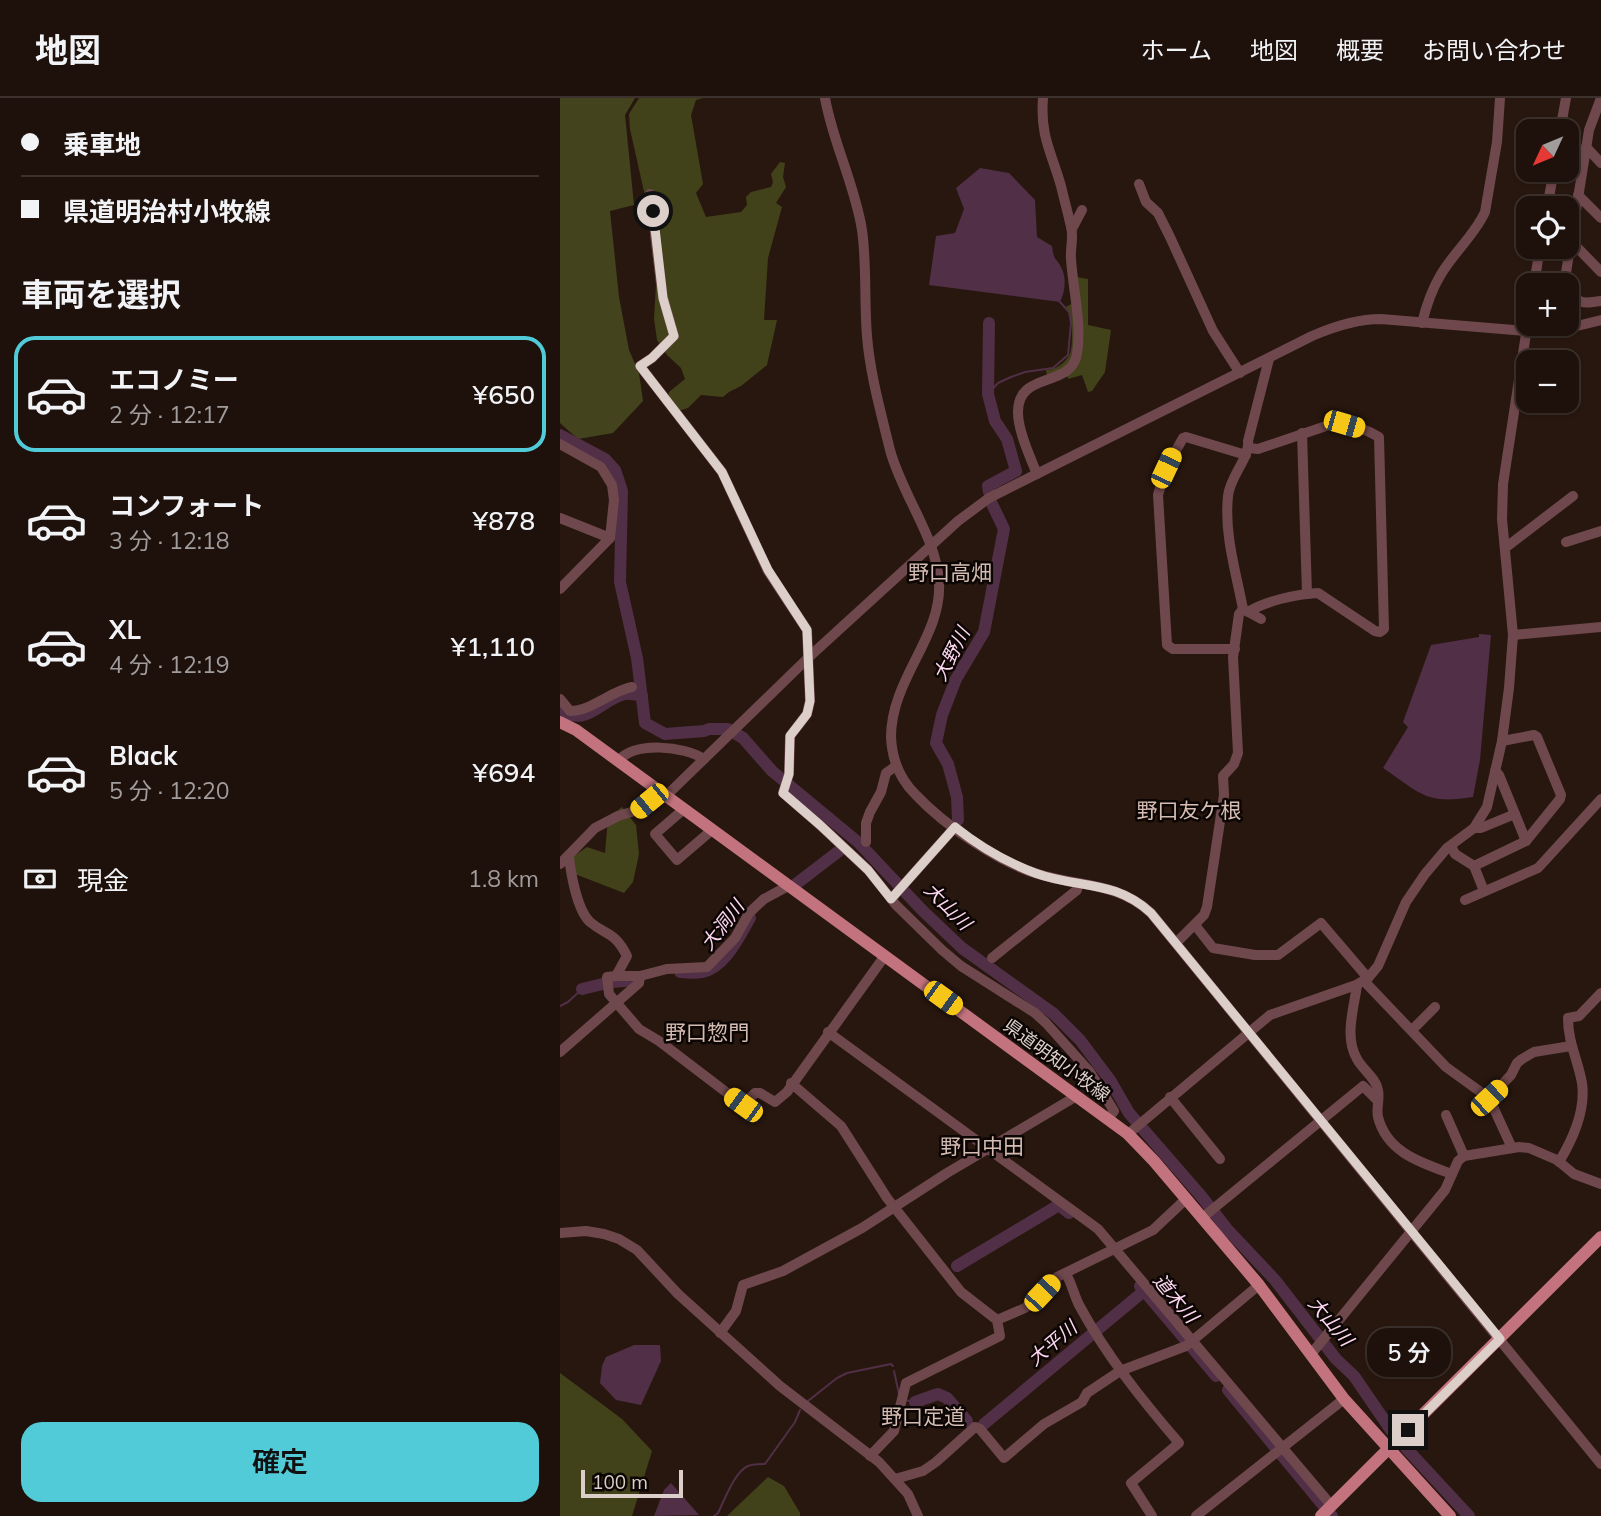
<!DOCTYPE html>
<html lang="ja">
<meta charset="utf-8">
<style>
body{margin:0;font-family:Mulish,"Noto Sans JP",sans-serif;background:#261a14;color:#f1f3f6;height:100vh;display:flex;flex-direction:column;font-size:26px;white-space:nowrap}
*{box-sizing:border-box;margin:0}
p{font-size:23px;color:#a19d9d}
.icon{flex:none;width:38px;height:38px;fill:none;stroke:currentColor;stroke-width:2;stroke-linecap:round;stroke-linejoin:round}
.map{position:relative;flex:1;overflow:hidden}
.details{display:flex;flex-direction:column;background:#1e110b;width:560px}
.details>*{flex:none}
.guide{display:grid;align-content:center;height:154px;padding:0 21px;background:#1e110b}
.needle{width:46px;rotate:226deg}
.controls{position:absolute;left:956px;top:21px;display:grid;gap:14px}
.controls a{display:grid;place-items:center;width:63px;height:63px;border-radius:14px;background:#1e110b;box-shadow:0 2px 5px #0004,0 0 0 2px #3c312c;font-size:35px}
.scale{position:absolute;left:21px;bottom:18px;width:102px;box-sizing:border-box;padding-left:7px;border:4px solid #dccfca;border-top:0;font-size:19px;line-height:24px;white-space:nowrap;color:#dccfca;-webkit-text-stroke:5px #0b0503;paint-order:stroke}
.end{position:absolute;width:32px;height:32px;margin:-16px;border:9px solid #dccfca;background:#111;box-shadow:0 0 0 4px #111}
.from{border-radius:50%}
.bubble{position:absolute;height:49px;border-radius:21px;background:#1e110b;box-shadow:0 2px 5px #0004,0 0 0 2px #3c312c;font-size:23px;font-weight:600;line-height:49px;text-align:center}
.car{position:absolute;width:21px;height:42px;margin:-21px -10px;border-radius:9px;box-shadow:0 0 5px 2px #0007;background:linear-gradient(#f5c518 24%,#345 0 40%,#f5c518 0 76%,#345 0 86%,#f5c518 0)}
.guide b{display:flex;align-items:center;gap:24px;height:66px;font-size:26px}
.guide b+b{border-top:2px solid #3c312c}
.guide i{width:18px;height:18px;background:#f1f3f6}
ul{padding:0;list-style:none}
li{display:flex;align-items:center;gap:21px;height:116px;margin:0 14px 10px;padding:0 7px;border:4px solid transparent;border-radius:21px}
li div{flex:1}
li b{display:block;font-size:26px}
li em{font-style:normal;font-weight:600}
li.active{border-color:#52cbd8}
li>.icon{width:63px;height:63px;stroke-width:1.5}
h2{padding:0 21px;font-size:32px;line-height:84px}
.pay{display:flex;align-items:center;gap:18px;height:77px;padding:0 21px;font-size:26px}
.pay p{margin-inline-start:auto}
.action{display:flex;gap:14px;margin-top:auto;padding:14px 21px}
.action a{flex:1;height:80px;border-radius:21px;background:#52cbd8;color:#111;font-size:28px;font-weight:600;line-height:80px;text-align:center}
header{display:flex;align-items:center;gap:42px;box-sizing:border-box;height:98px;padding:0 35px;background:#1e110b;border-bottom:2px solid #3c312c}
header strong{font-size:33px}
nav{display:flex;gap:38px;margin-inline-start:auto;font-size:24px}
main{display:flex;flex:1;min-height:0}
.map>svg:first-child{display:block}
</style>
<header>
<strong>地図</strong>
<nav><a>ホーム</a><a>地図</a><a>概要</a><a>お問い合わせ</a></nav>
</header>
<main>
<section class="details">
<div class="guide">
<b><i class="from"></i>乗車地</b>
<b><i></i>県道明治村小牧線</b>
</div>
<h2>車両を選択</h2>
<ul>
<li class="active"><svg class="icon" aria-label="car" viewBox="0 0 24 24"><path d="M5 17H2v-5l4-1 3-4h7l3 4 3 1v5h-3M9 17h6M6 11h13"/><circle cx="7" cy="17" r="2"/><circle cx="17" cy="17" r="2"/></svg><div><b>エコノミー</b><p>2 分 · 12:17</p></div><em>¥650</em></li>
<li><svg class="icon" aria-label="car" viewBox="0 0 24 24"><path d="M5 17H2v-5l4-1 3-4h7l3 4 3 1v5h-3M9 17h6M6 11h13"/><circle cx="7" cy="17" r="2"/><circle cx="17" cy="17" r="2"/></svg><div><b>コンフォート</b><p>3 分 · 12:18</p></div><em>¥878</em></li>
<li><svg class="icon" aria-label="car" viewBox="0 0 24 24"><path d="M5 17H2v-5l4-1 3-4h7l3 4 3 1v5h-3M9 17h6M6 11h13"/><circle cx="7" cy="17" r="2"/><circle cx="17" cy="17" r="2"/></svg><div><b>XL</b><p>4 分 · 12:19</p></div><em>¥1,110</em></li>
<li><svg class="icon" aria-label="car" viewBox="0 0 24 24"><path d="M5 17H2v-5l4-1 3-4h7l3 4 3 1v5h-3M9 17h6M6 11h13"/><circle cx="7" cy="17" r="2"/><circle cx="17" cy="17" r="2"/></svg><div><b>Black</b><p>5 分 · 12:20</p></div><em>¥694</em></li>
</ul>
<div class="pay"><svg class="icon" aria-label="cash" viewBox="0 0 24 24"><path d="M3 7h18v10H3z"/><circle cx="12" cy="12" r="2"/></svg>現金<p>1.8 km</p></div>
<div class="action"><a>確定</a></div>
</section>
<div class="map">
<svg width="1041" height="1418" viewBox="0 0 1041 1418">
<rect width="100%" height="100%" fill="#28170f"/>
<path fill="#43431e" d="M0,0H75L65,17L74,107L50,113L59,199L69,252L79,275L83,303L53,335L18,341L0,325Z"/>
<g fill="#42421a">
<path d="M79,0H143L136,2L131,17L143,86L136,95L146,119L181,114L187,107L186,99L191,94L211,89L213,84L211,76L220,64L225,65L223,79L226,89L216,105L222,109L208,160L204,222H217L207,267L181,288L169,294L163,299L141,297L128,310L118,313L108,301L109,294L125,281L121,270L107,257L97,242L94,221L96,187L87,107L70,31L69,16Z"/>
<path d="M516,179L528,181V227L551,232L545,274L532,293L528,294L522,277L508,281L506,270L487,278L486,272C495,272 504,266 509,258C514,249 513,217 506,209L513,205Z"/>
<path d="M62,709L76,727L79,756L73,784L64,795L15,776L11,760L27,749L45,755L48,720Z"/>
<path d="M0,1275L62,1321L92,1353L72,1418H0Z"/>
<path d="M208,1379L224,1388L240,1415V1418H167Z"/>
</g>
<g fill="#512f46">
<path d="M420,70L449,75L475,102L477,139L492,148C494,164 496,159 501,169C507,180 505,194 500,204L369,187L376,138L395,135L404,111L396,90Z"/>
<path d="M919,536L931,537L920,662L913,699C866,707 860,695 823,670L848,629L843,624L871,547L919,539Z"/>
<path d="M74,1247H100L101,1263L81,1307L56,1302L40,1285L42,1268L46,1259Z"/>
<path d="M111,1385L139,1417L94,1418L104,1392Z"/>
</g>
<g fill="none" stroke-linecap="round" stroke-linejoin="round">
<g stroke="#512f46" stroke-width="2">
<path d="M428,296L438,285L451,279L465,274L493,270L508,257L511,225L509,214L500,204"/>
<path d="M0,908L8,904L22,891"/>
<path d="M334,1273L339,1296"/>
<path d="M345,1302L355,1304"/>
<path d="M248,1303L277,1280L287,1275L331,1266L333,1268"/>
<path d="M154,1418L158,1415C164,1403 175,1373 188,1368C193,1366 200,1366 205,1366L235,1324L240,1312"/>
</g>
<g stroke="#512f46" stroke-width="12">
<path d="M429,225L428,296L435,323L447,341L456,373L428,388L429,394"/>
<path d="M0,337L45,361L55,372L62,393L60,484L77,560L85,625L105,636L144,633L149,631H168L183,640L212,673L299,745L362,812L402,850L494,916L520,942L550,982L569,1015L642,1099L667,1131L715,1182L776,1261L794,1278L831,1332"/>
<path d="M0,610C25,632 41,601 65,596C70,595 77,597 82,598"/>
<path d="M398,722L397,699L388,666L376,645L382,617L396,581L424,534L444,431L432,406"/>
<path d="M236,786L279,753"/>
<path d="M120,874C127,874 135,876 142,874C165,870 180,837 190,820"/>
<path d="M22,891L51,884L77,882"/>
<path d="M397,1168L499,1107L509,1115"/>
<path d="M580,1188L656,1278"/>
<path d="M668,1292L772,1418"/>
<path d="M355,1304L378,1296L387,1300L407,1323"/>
<path d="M424,1326L584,1193"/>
<path d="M846,1350L909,1418"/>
</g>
<g stroke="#6f484d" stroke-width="10">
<path d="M265,0C273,45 295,87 302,132C307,168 304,203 307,238C310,276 321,315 330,352C342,397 377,440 379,485C382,539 331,581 331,639C332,661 340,681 355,696C384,727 438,764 478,776C520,789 558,784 591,815L1041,1366"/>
<path d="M1000,33L1006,0"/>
<path d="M1026,49L1041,65"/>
<path d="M579,86L586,104L598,115L610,139L653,233L680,275"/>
<path d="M90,96L103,200L114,238L92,260L80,268L162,374L208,473L247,532L250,603L247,616L230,638L229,676L223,695L260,727L308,772L336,807L382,852L401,868L475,915L486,925L530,974L554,1013L548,1021"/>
<path d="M1018,97L1041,120"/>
<path d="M987,110L994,72"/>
<path d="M512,131L522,112"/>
<path d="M1010,142L1041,174"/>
<path d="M974,187L980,149"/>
<path d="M1004,187L1029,32L1041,0"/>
<path d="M1006,191C1020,206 1021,206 1041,203"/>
<path d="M862,225C866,209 871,193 880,178C893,155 914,138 925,114L937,44L940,0"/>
<path d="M742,335L747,496"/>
<path d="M0,346L41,369L52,387L54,402L50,440L0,491"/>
<path d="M477,376C470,359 458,332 458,315C457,272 511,291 517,256C522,225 513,192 511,161C510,151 514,139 511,129C508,115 504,101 501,88C491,53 480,38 483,0"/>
<path d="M0,420L50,440"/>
<path d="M1006,444L1041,433"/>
<path d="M945,450L1013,398"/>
<path d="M683,511L701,521"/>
<path d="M688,514C706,503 736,496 758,495L815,533L820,534L824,531L819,339C804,330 788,326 772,326L698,351L689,350"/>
<path d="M953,537L1041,529"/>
<path d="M675,551H613L607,547L598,397L606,370L623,340L626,339L686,357"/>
<path d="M0,601L10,613C29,614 51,593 72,589"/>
<path d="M58,663C75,643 124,648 144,661"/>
<path d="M935,673L939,677L966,743"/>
<path d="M106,698L249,559L398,423L429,400L752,238C775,228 797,221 821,221L966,233L1017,228L1041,222"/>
<path d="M124,711L95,736L117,762L152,732"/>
<path d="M914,730H921L955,716"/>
<path d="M306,744V725L310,714L321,694L326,675L336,668"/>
<path d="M891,748L895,756L914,768L966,743L1000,701L1001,697L977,639L974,637L942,643"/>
<path d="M9,759C11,776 17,812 30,824C47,838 55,834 67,858L56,878H80"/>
<path d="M0,766L35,730L58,718L78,712L100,694"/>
<path d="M914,768L924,793"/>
<path d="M331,801L395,729"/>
<path d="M905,802L978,770L1041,701"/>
<path d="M635,827L653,850L695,857H718L761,825L808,880"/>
<path d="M617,844L644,817L647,809L664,697L663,678L674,666L678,655L673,559L679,516L683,511C676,474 664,436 668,398C670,378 690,360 688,343L709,261"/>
<path d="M432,860L517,792L518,785"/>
<path d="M56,878L47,879L49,896L79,931L99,943L183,1007L195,995H200L215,1004L227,994L324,859"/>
<path d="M804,883L886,969L929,1000L952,1050"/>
<path d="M797,887C794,910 784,939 797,961C802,971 816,980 818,992C820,1001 816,1010 818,1019C827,1055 862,1065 892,1076"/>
<path d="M852,932L875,909"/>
<path d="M268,934L538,1131L771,1407"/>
<path d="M0,954L79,885L80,878L107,871L147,869L175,840L189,815L204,801L228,788"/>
<path d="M231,985L281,1028L327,1100L401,1194L437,1222L440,1238L346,1285L334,1333L310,1358"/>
<path d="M610,999L660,1061"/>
<path d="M929,1000L951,977L957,965L962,961L974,954L1011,948"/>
<path d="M886,1017L904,1058"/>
<path d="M568,1036L710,917L796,887L808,880L818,868L846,804L865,776L887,750L914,730L927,709L942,643L949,590L953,537L942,421L943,386L968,223"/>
<path d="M999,1064C1013,1041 1026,1013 1022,985C1018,962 1008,945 1008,920L1019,918L1041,895"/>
<path d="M642,1120L803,988L817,1002"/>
<path d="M0,1135L26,1133L44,1136L59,1141L77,1152L118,1196L220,1288L319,1364L348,1396L358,1418"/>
<path d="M506,1176C512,1186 514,1197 519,1207C546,1257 582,1302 619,1345L571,1385L592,1418"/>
<path d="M437,1222L465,1210L497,1179L593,1132L626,1101"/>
<path d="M160,1235L176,1213L183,1187L223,1173L302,1130L387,1075L515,999"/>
<path d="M752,1255L885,1092L898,1063L904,1058L959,1049L969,1050L997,1062L1014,1076L1041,1086"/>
<path d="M335,1381L363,1373L376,1364L415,1329L420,1331L444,1360L484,1326L522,1304L527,1295L560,1273L626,1248L699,1187"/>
<path d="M636,1418L784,1301"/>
</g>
<g stroke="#c3737e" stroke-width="12">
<path d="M0,624L16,632L568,1036L594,1063L699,1187L784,1301L890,1418"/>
<path d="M761,1418L1041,1139"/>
</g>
</g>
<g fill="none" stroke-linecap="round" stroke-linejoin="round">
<path stroke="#dccfca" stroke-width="9" d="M93,113L103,200L114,238L92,260L80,268L162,374L208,472L247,532L250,603L247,616L230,638L229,676L223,695L260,727L308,772L331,801L395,729C420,749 446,764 475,775C518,791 554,781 591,815L940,1241L848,1332"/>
</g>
<g text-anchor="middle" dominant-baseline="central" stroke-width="5" stroke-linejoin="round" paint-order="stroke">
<g font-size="18" fill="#dccfca" stroke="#0b0503">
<text transform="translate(497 962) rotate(36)">県道明知小牧線</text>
</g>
<g font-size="19" font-style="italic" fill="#fed7f0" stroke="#0b0503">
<text transform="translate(391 556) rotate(-63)">大野川</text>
<text transform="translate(388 808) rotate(45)">大山川</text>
<text transform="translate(162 827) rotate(-52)">大洞川</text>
<text transform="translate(616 1200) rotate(50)">道木川</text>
<text transform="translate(771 1223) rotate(50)">大山川</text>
<text transform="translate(492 1245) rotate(-40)">大平川</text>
</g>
<g font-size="21" fill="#d5bcb2" stroke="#0b0503">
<text x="390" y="474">野口高畑</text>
<text x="629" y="712">野口友ケ根</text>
<text x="147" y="934">野口惣門</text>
<text x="422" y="1048">野口中田</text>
<text x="363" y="1318">野口定道</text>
</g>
</g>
</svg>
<div class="controls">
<a><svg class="needle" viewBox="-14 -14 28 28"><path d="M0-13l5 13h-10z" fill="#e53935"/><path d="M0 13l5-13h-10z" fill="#a19d9d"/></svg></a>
<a><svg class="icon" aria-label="locate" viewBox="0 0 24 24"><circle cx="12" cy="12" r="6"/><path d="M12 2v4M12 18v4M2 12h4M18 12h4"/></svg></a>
<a>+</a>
<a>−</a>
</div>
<div class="scale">100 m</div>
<i class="end from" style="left:93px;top:113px"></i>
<i class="end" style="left:848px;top:1332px"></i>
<div class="bubble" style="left:807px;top:1230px;width:84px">5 分</div>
<i class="car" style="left:784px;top:326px;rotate:106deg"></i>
<i class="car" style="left:606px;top:370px;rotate:25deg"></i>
<i class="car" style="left:89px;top:703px;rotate:231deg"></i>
<i class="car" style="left:383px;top:900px;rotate:126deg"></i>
<i class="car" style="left:929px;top:1000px;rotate:47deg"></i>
<i class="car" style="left:183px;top:1007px;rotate:306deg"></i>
<i class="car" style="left:482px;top:1195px;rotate:43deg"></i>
</div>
</main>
